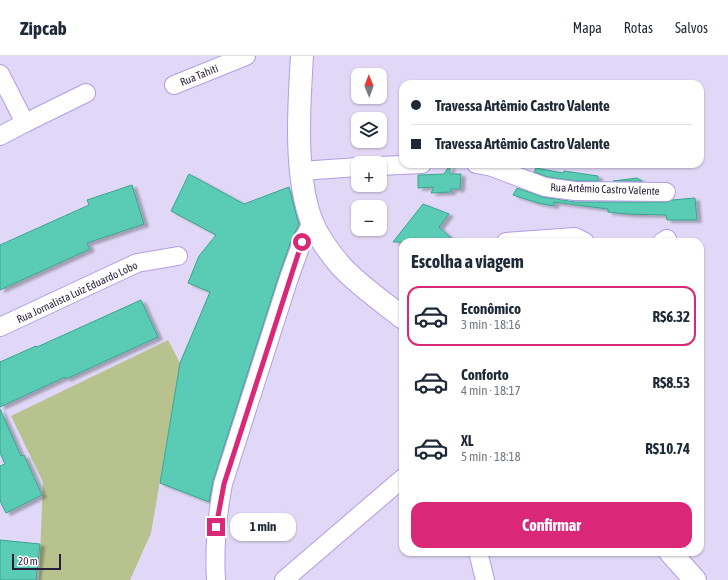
<!DOCTYPE html>
<html lang="pt">
<meta charset="utf-8">
<style>
body{margin:0;font-family:"Asap Condensed",sans-serif;background:#f2f2f3;color:#1f2937;height:100vh;display:flex;flex-direction:column;font-size:15px;white-space:nowrap}
*{box-sizing:border-box;margin:0}
p{font-size:13px;color:#747a83}
.icon{flex:none;width:22px;height:22px;fill:none;stroke:currentColor;stroke-width:2;stroke-linecap:round;stroke-linejoin:round}
.map{position:relative;flex:1;overflow:hidden}
.sheet{position:absolute;left:399px;top:182px;width:305px;height:318px;display:flex;flex-direction:column;background:#fff;border-radius:12px;box-shadow:0 1px 3px #0004}
.sheet>*{flex:none}
.banner{position:absolute;left:399px;top:24px;width:305px;height:88px;border-radius:12px;box-shadow:0 1px 3px #0004;display:grid;align-content:center;height:88px;padding:0 12px;background:#fff}
.needle{width:26px;rotate:359deg}
.buttons{position:absolute;left:351px;top:12px;display:grid;gap:8px}
.buttons a{display:grid;place-items:center;width:36px;height:36px;border-radius:8px;background:#fff;box-shadow:0 1px 3px #0004;font-size:20px}
.scale{position:absolute;left:12px;bottom:10px;width:49px;box-sizing:border-box;padding-left:4px;border:2px solid #271e39;border-top:0;font-size:11px;line-height:14px;white-space:nowrap;color:#271e39;-webkit-text-stroke:3px #fff;paint-order:stroke}
.end{position:absolute;width:18px;height:18px;margin:-9px;border:5px solid #db2777;background:#fff;box-shadow:0 0 0 2px #fff}
.from{border-radius:50%}
.bubble{position:absolute;height:28px;border-radius:12px;background:#fff;box-shadow:0 1px 3px #0004;font-size:13px;font-weight:700;line-height:28px;text-align:center}
.banner b{display:flex;align-items:center;gap:14px;height:38px;font-size:15px}
.banner b+b{border-top:1px solid #e0e1e3}
.banner i{width:10px;height:10px;background:#1f2937}
ul{padding:0;list-style:none}
li{display:flex;align-items:center;gap:12px;height:60px;margin:0 8px 6px;padding:0 4px;border:2px solid transparent;border-radius:12px}
li div{flex:1}
li b{display:block;font-size:15px}
li em{font-style:normal;font-weight:700}
li.selected{border-color:#db2777}
li>.icon{width:36px;height:36px;stroke-width:1.5}
h2{padding:0 12px;font-size:18px;line-height:48px}
.cta{display:flex;gap:8px;margin-top:auto;padding:8px 12px}
.cta a{flex:1;height:46px;border-radius:12px;background:#db2777;color:#fff;font-size:16px;font-weight:700;line-height:46px;text-align:center}
header{display:flex;align-items:center;gap:24px;box-sizing:border-box;height:56px;padding:0 20px;background:#fff;border-bottom:1px solid #e0e1e3}
header strong{font-size:19px}
nav{display:flex;gap:22px;margin-inline-start:auto;font-size:14px}
.map>svg:first-child{display:block}
</style>
<header>
<strong>Zipcab</strong>
<nav><a>Mapa</a><a>Rotas</a><a>Salvos</a></nav>
</header>
<div class="map">
<svg width="728" height="524" viewBox="0 0 728 524">
<defs>
<filter id="shadow"><feDropShadow dx="4.5" dy="2.5" stdDeviation="1" flood-color="#0004"/></filter>
</defs>
<rect width="100%" height="100%" fill="#e0d8f6"/>
<path fill="#b7c28e" d="M168,284L180,307L151,477L130,524H39L43,426L11,360Z"/>
<g fill="#5acbb4" stroke="#3aa490" filter="url(#shadow)">
<path d="M450,109V118H461L460,133H451V136L431,137L434,131L418,132V119L444,118Z"/>
<path d="M536,112L563,117L564,115L598,120V125H576L548,121L534,116Z"/>
<path d="M189,118L244,148L289,131L299,169L292,182L279,219L213,425L209,446L160,427L180,307L210,236L188,227L199,200L216,179L171,155Z"/>
<path d="M637,122L642,125H613Z"/>
<path d="M132,129L144,168L87,187L90,193L0,234V189L89,149L87,144Z"/>
<path d="M517,132L543,141L575,146H666L672,144L695,142L697,164H667L666,159L628,158L608,156V153L554,146V150L538,147L513,139Z"/>
<path d="M423,148L449,158L439,171L455,186H393Z"/>
<path d="M141,244L158,281L66,323L65,321L0,351V306L36,290L37,291Z"/>
<path d="M0,353L21,400L24,399L42,439L6,457L0,445V410L5,408L0,397Z"/>
<path d="M0,484L40,488L36,524H0Z"/>
</g>
<g fill="none" stroke-linecap="round" stroke-linejoin="round">
<g stroke="#b29de3" stroke-width="20">
<g id="street">
<path d="M0,18L25,67L86,37"/>
<path d="M174,29L246,0"/>
<path d="M0,80L25,67"/>
<path d="M476,108L492,111L545,131L575,135L666,136"/>
<path d="M380,110L422,108"/>
<path d="M301,115L358,111"/>
<path d="M506,186L575,181L585,186"/>
<path d="M662,186L667,183"/>
<path d="M0,271L137,207L178,200"/>
<path d="M478,496L485,524"/>
<path d="M216,524C214,491 217,460 223,428L289,222L302,186L312,167"/>
<path d="M284,524L403,422"/>
</g>
</g>
<g stroke="#b29de3" stroke-width="24">
<g id="secondary">
<path d="M302,0C299,49 294,120 312,166C318,181 330,197 340,209C358,229 382,245 403,262"/>
<path d="M670,496L695,524"/>
</g>
</g>
<use href="#street" stroke="#fff" stroke-width="18"/>
<use href="#secondary" stroke="#fff" stroke-width="22"/>
</g>
<g fill="none" stroke-linecap="round" stroke-linejoin="round">
<path stroke="#db2777" stroke-width="5" d="M216,471L224,428L302,186"/>
</g>
<g text-anchor="middle" dominant-baseline="central" stroke-width="3" stroke-linejoin="round" paint-order="stroke">
<g font-size="11" fill="#271e39" stroke="#fff">
<text transform="translate(199 19) rotate(-22)">Rua Tahiti</text>
<text transform="translate(605 133) rotate(2)">Rua Artêmio Castro Valente</text>
<text transform="translate(77 236) rotate(-25)">Rua Jornalista Luiz Eduardo Lobo</text>
</g>
</g>
</svg>
<div class="buttons">
<a><svg class="needle" viewBox="-14 -14 28 28"><path d="M0-13l5 13h-10z" fill="#e53935"/><path d="M0 13l5-13h-10z" fill="#747a83"/></svg></a>
<a><svg class="icon" aria-label="layers" viewBox="0 0 24 24"><path d="M12 4l9 5-9 5-9-5zM3 14l9 5 9-5"/></svg></a>
<a>+</a>
<a>−</a>
</div>
<div class="scale">20 m</div>
<i class="end from" style="left:302px;top:186px"></i>
<i class="end" style="left:216px;top:471px"></i>
<div class="bubble" style="left:230px;top:457px;width:66px">1 min</div>
<div class="banner">
<b><i class="from"></i>Travessa Artêmio Castro Valente</b>
<b><i></i>Travessa Artêmio Castro Valente</b>
</div>
<section class="sheet">
<h2>Escolha a viagem</h2>
<ul>
<li class="selected"><svg class="icon" aria-label="car" viewBox="0 0 24 24"><path d="M5 17H2v-5l4-1 3-4h7l3 4 3 1v5h-3M9 17h6M6 11h13"/><circle cx="7" cy="17" r="2"/><circle cx="17" cy="17" r="2"/></svg><div><b>Econômico</b><p>3 min · 18:16</p></div><em>R$6.32</em></li>
<li><svg class="icon" aria-label="car" viewBox="0 0 24 24"><path d="M5 17H2v-5l4-1 3-4h7l3 4 3 1v5h-3M9 17h6M6 11h13"/><circle cx="7" cy="17" r="2"/><circle cx="17" cy="17" r="2"/></svg><div><b>Conforto</b><p>4 min · 18:17</p></div><em>R$8.53</em></li>
<li><svg class="icon" aria-label="car" viewBox="0 0 24 24"><path d="M5 17H2v-5l4-1 3-4h7l3 4 3 1v5h-3M9 17h6M6 11h13"/><circle cx="7" cy="17" r="2"/><circle cx="17" cy="17" r="2"/></svg><div><b>XL</b><p>5 min · 18:18</p></div><em>R$10.74</em></li>
</ul>
<div class="cta"><a>Confirmar</a></div>
</section>
</div>
